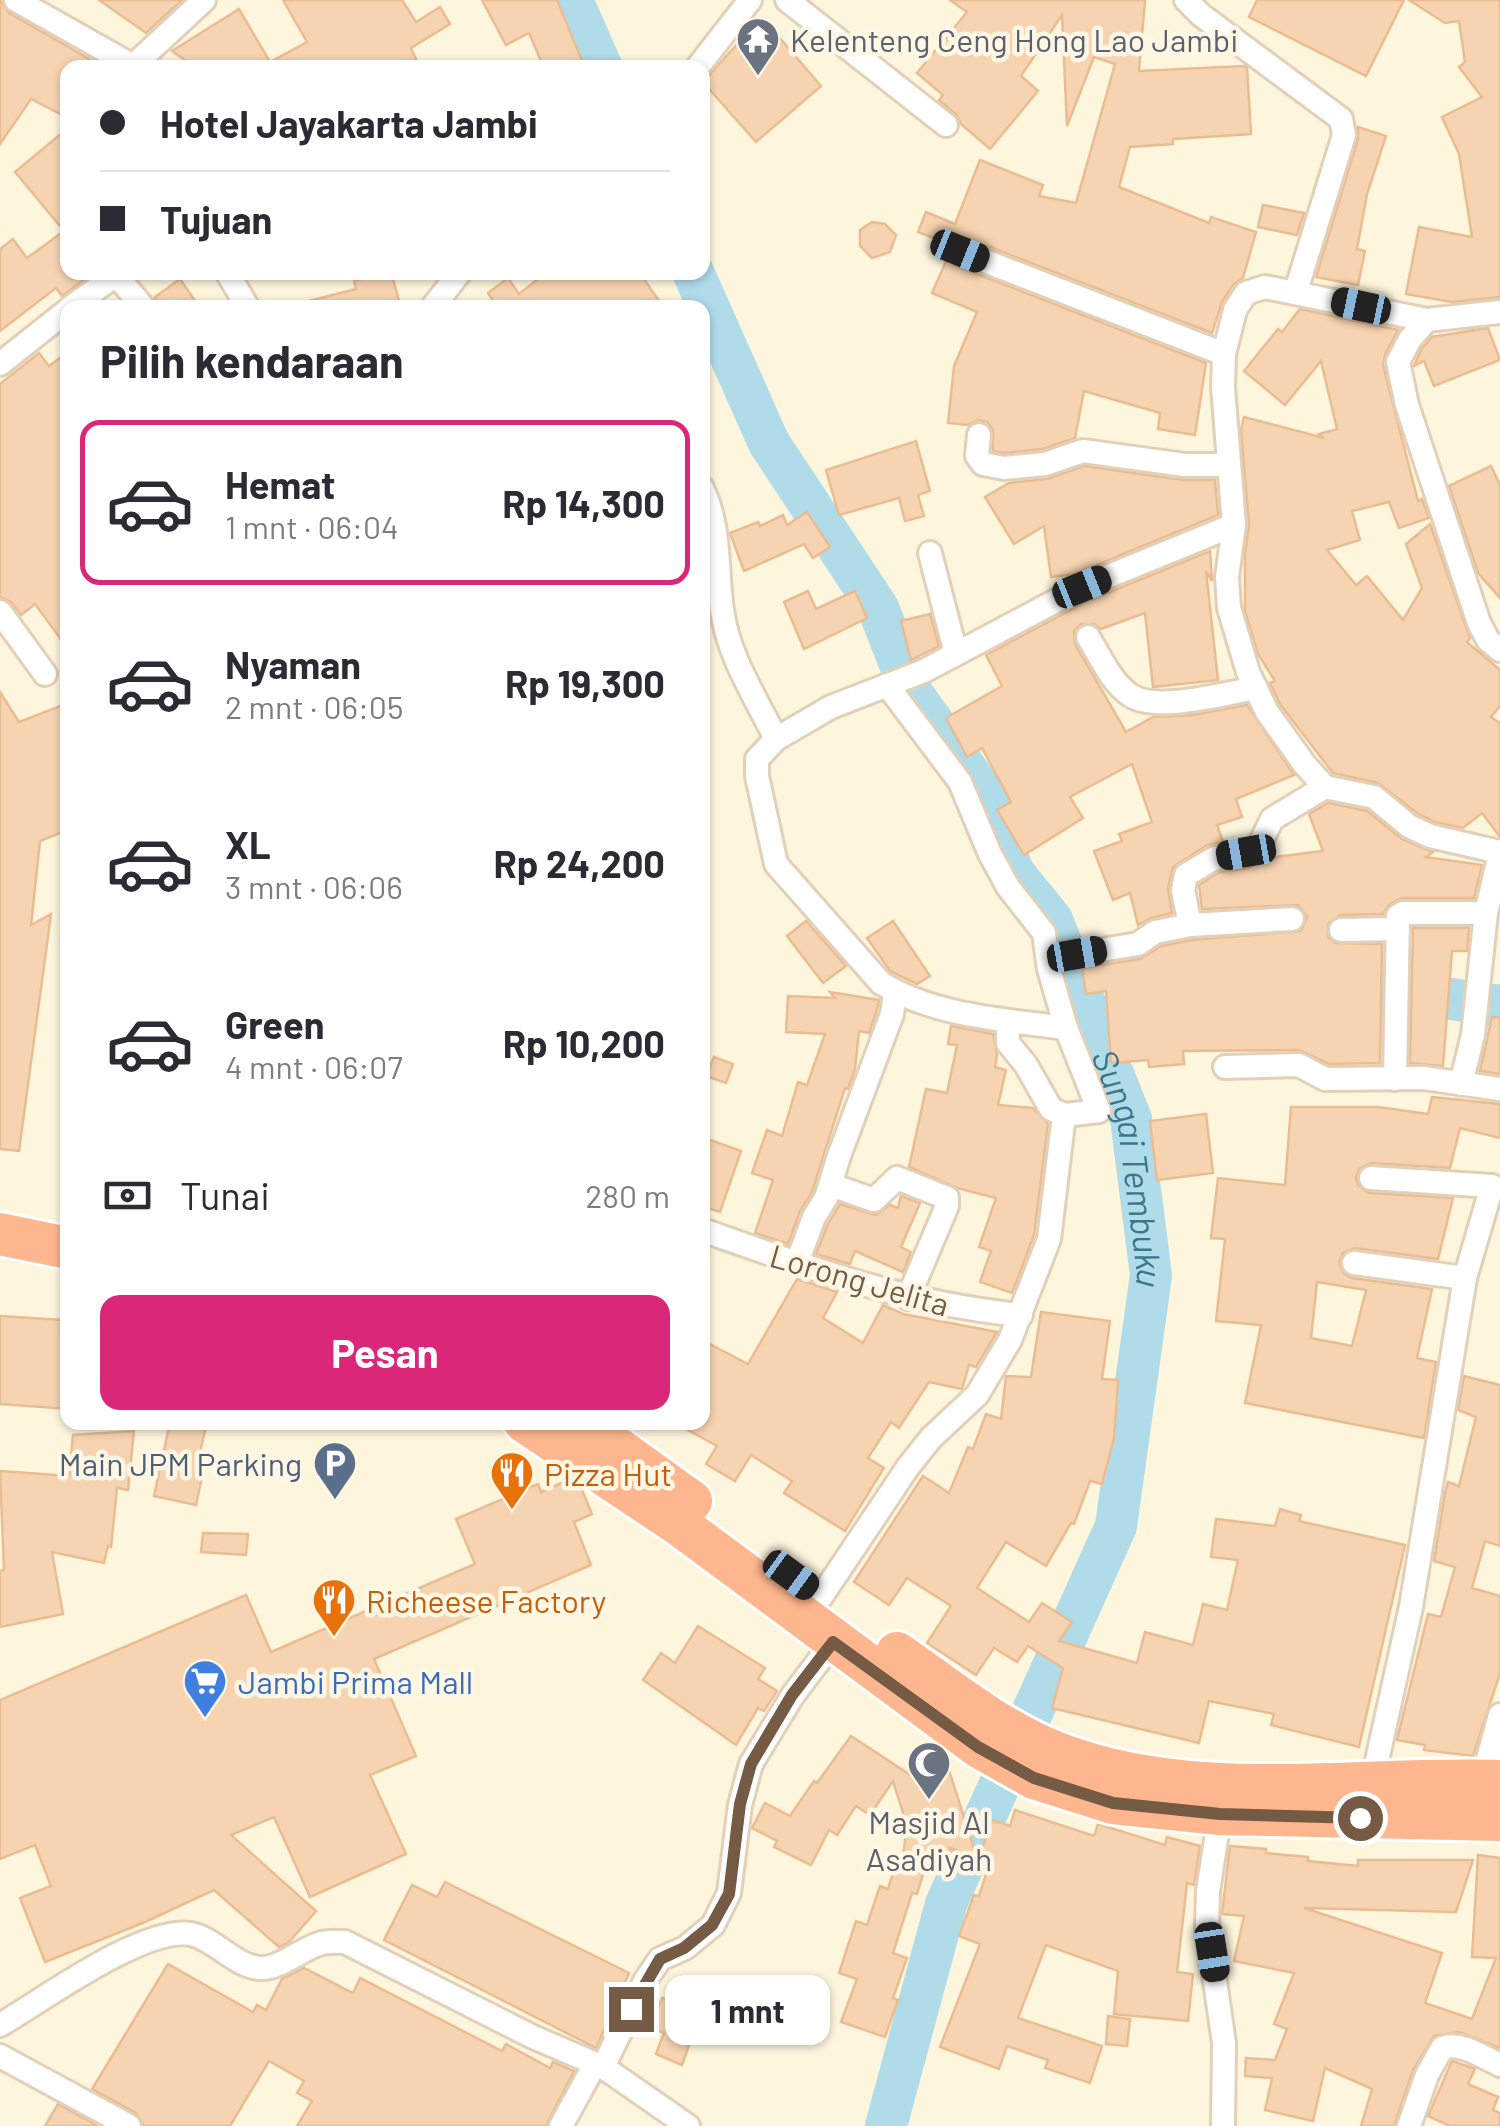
<!DOCTYPE html>
<html lang="id">
<meta charset="utf-8">
<style>
body{margin:0;font-family:Barlow,sans-serif;background:#f2f2f3;color:#2b2b33;height:100vh;display:flex;flex-direction:column;font-size:38px;white-space:nowrap}
*{box-sizing:border-box;margin:0}
p{font-size:32px;color:#7c7c81}
.icon{flex:none;width:55px;height:55px;fill:none;stroke:currentColor;stroke-width:2;stroke-linecap:round;stroke-linejoin:round}
.map{position:relative;flex:1;overflow:hidden}
.panel{position:absolute;left:60px;top:300px;width:650px;height:1130px;display:flex;flex-direction:column;background:#fff;border-radius:20px;box-shadow:0 2px 8px #0004}
.panel>*{flex:none}
.top-card{position:absolute;left:60px;top:60px;width:650px;height:220px;border-radius:20px;box-shadow:0 2px 8px #0004;display:grid;align-content:center;height:220px;padding:0 40px;background:#fff}
.end{position:absolute;width:45px;height:45px;margin:-22px;border:12px solid #755a44;background:#fff;box-shadow:0 0 0 5px #fff}
.from{border-radius:50%}
.bubble{position:absolute;height:70px;border-radius:20px;background:#fff;box-shadow:0 2px 8px #0004;font-size:32px;font-weight:700;line-height:70px;text-align:center}
.car{position:absolute;width:30px;height:60px;margin:-30px -15px;border-radius:12px;box-shadow:0 0 8px 2px #0007;background:linear-gradient(#222 24%,#8ab4d8 0 40%,#222 0 76%,#8ab4d8 0 86%,#222 0)}
.top-card b{display:flex;align-items:center;gap:35px;height:95px;font-size:38px}
.top-card b+b{border-top:2px solid #e1e1e2}
.top-card i{width:25px;height:25px;background:#2b2b33}
ul{padding:0;list-style:none}
li{display:flex;align-items:center;gap:30px;height:165px;margin:0 20px 15px;padding:0 20px;border:5px solid transparent;border-radius:20px}
li div{flex:1}
li b{display:block;font-size:38px}
li em{font-style:normal;font-weight:700}
li.on{border-color:#db2777}
li>.icon{width:90px;height:90px;stroke-width:1.5}
h2{padding:0 40px;font-size:45px;line-height:120px}
.pay{display:flex;align-items:center;gap:25px;height:110px;padding:0 40px;font-size:38px}
.pay p{margin-inline-start:auto}
.cta{display:flex;gap:20px;margin-top:auto;padding:20px 40px}
.cta a{flex:1;height:115px;border-radius:20px;background:#db2777;color:#fff;font-size:40px;font-weight:700;line-height:115px;text-align:center}
.map>svg:first-child{display:block}
</style>
<div class="map">
<svg width="1500" height="2126" viewBox="0 0 1500 2126">
<rect width="100%" height="100%" fill="#fef5dd"/>
<g fill="none" stroke-linecap="round" stroke-linejoin="round">
<g stroke="#b0dbe8" stroke-width="42">
<path d="M572,0L602,68"/>
<path id="s1" d="M693,272L769,443L878,608L911,692L985,795L1013,872L1052,920L1131,1119L1151,1275L1116,1526L946,1904L886,2126"/>
<path d="M1352,993L1436,997L1500,1006"/>
</g>
</g>
<g fill="#f6d4b2" stroke="#eabc91" stroke-width="2.5" fill-rule="evenodd">
<path d="M0,0L9,13L105,68H68V118L31,99L0,144Z"/>
<path d="M99,0H182L146,33Z"/>
<path d="M283,0H402L416,22L440,7L450,24L411,48L420,68H196L172,51L239,9L270,62L307,42Z"/>
<path d="M482,0H557L585,68H544L529,33L506,45Z"/>
<path d="M950,0H1145L1139,71L1244,66L1247,68L1251,134L1173,139V144L1130,147L1119,187L1209,223L1211,217L1256,232L1243,278L1233,285L1222,302L1212,333L964,237L956,236L947,243L918,232L926,212L955,224L980,160L1043,185L1039,196L1076,203L1115,64L1094,57L1067,126L1062,15L1021,76L1038,91L990,149L961,124L956,114L939,100L943,95L917,73L967,12Z"/>
<path d="M1257,0H1404L1366,76L1249,17Z"/>
<path d="M1409,0H1500V297L1452,302L1406,294L1419,227L1472,237L1459,154L1442,117L1482,97L1459,67L1465,62L1459,21L1445,23Z"/>
<path d="M754,19L773,40L778,36L821,86L756,142L703,82L740,41Z"/>
<path d="M1358,127L1386,136L1367,194L1357,249L1365,251L1358,285L1316,277L1358,139Z"/>
<path d="M68,128V272H94L62,296L56,288L0,331V249L13,239L27,258L64,231L15,172Z"/>
<path d="M1263,205L1304,213L1297,235L1258,227Z"/>
<path d="M872,222L885,224L896,235L890,252L872,258L860,246V230Z"/>
<path d="M947,259L954,265L1206,363L1195,435L1158,429L1160,413L1084,391L1075,438L1042,449L1005,453L993,451V430L987,422L979,420L968,425L948,423L954,366L977,312L932,293Z"/>
<path d="M386,272H391L401,308H310L309,301L356,289L354,281Z"/>
<path d="M547,272H639L664,308H498L488,293L508,278L519,294Z"/>
<path d="M180,279L200,308H159L155,297Z"/>
<path d="M1300,309L1398,330L1385,355L1383,365L1418,501L1422,499L1429,518L1399,528L1389,502L1352,511L1360,540L1327,550L1356,585L1367,576L1403,620L1422,588L1406,544L1430,524L1470,638L1467,642L1500,670V706L1491,717L1500,723V837L1482,813L1463,828L1435,822L1417,813L1378,783L1333,773L1280,704L1270,683L1275,681L1258,654L1245,611V554L1249,524L1241,430L1244,417L1324,438L1319,434L1337,429L1321,361L1285,405L1244,371L1278,329L1282,332Z"/>
<path d="M1488,328L1500,360L1434,386L1424,361L1414,366L1422,348L1432,337Z"/>
<path d="M68,352V649L35,604L21,615L11,602L0,597V384L39,353L49,366Z"/>
<path d="M916,441L930,491L918,495L924,516L905,521L899,498L839,515L826,470Z"/>
<path d="M1084,466L1183,480H1215L1218,515L1075,574L1051,577L1044,526L1014,544L985,497L1009,483L1047,479Z"/>
<path d="M1491,466L1500,485V598L1478,573L1449,486Z"/>
<path d="M807,512L830,547L813,558L804,544L744,571L730,533L758,522L760,526L783,515L787,525Z"/>
<path d="M1210,551L1212,581L1206,571L1218,680L1153,687L1145,613L1101,629L1094,624H1081L1074,631L1075,644L1126,732L1153,717L1193,715L1247,705L1294,775L1236,799L1242,817L1217,825L1223,842L1207,845L1173,867L1168,888L1172,913L1151,918L1138,925L1130,893L1113,900L1094,851L1122,841L1119,834L1152,822L1132,764L1070,797L1083,818L1024,855L997,810L1011,802L982,748L967,757L946,718L1002,686L986,655L1088,601Z"/>
<path d="M808,591L816,609L855,591L867,618L804,649L784,602Z"/>
<path d="M930,614L939,646L911,660L901,621Z"/>
<path d="M0,692L19,722L68,703V830L40,841L31,925L51,914L19,1151L0,1149Z"/>
<path d="M1328,803L1367,811L1402,839L1433,852L1426,857L1482,865L1474,898H1402L1390,904L1383,914L1340,915L1328,924V937L1335,943L1382,944L1380,1063L1329,1064L1299,1050L1183,1051L1184,1064L1149,1067L1148,1060L1111,1063L1106,991L1086,994L1082,968L1140,959L1161,946L1192,940L1301,931L1307,917L1298,905L1202,909L1199,885L1220,872L1249,868L1267,858L1323,851L1309,814Z"/>
<path d="M806,921L846,966L823,983L787,936Z"/>
<path d="M893,921L930,976L917,984L890,971L867,938Z"/>
<path d="M1413,928H1469L1467,951H1452L1443,1066L1410,1063Z"/>
<path d="M830,992L879,1000L877,1010L869,1033L859,1031L855,1069L848,1089L845,1088L812,1192L800,1211L788,1244L755,1233L773,1180L752,1173L767,1130L782,1136L798,1082L807,1085L825,1034L786,1032L788,996L835,998Z"/>
<path d="M1492,1017L1500,1018V1074L1480,1071Z"/>
<path d="M951,1026L993,1034L997,1054L995,1067L1006,1070L998,1105L1033,1108L1048,1124L1034,1235L1012,1293L980,1282L991,1251L979,1247L996,1198L957,1188L909,1167L926,1089L947,1093L957,1045L948,1044Z"/>
<path d="M714,1057L733,1064L726,1083L706,1076Z"/>
<path d="M1432,1097L1500,1104V1138L1460,1128L1450,1168L1371,1163L1359,1169L1356,1178L1358,1185L1369,1193L1453,1198L1438,1259L1355,1248L1343,1253L1339,1262L1344,1274L1352,1278L1432,1289L1417,1358L1436,1362L1424,1438L1245,1403L1261,1325L1216,1321L1225,1239L1211,1238L1218,1178L1285,1185L1291,1107H1378L1428,1114ZM1317,1282L1366,1290L1352,1346L1311,1338Z"/>
<path d="M1206,1114L1213,1173L1157,1180L1150,1121Z"/>
<path d="M702,1137L741,1151L720,1212L702,1206Z"/>
<path d="M901,1196L920,1203L901,1247L911,1252L903,1272L855,1251L850,1264L816,1254L828,1224L840,1204L876,1215L890,1205L898,1208Z"/>
<path d="M797,1279L837,1292L823,1318L863,1343L883,1305L903,1314L997,1332L976,1367L969,1365L962,1389L929,1382L899,1428L891,1422L868,1458L884,1468L845,1531L784,1493L792,1481L751,1455L735,1481L706,1464L717,1446L673,1422H702V1340L748,1364Z"/>
<path d="M1041,1312L1110,1321L1102,1379L1118,1380L1114,1438L1102,1484L1090,1481L1074,1524L1071,1523L1046,1566L1006,1542L977,1588L1029,1622L1042,1603L1072,1622L1059,1641L1137,1663L1145,1632L1193,1645L1203,1604L1227,1610L1238,1560L1211,1557L1216,1519L1275,1526L1280,1509L1301,1515L1299,1521L1405,1545L1359,1747L1271,1725L1274,1714L1209,1701L1199,1743L1052,1708L1063,1668L1028,1646L1017,1662L994,1648L976,1675L927,1643L951,1606L907,1578L889,1605L854,1582L923,1476L949,1493L968,1447L973,1449L986,1414L1001,1419L1006,1376L1031,1377Z"/>
<path d="M0,1316L62,1320L61,1333L68,1334V1409L0,1404Z"/>
<path d="M1464,1376L1500,1385V1546L1485,1541L1472,1588L1500,1596V1673L1473,1756L1424,1750L1425,1745L1397,1740L1428,1614L1441,1617L1455,1567L1434,1561L1445,1493L1448,1482L1459,1486L1476,1417L1458,1410Z"/>
<path d="M170,1422H207L200,1452L207,1454L196,1505L154,1496Z"/>
<path d="M134,1431L128,1490L117,1488L111,1547L108,1546L104,1563L52,1552L63,1614L0,1627V1571L4,1570L0,1471L69,1476L73,1435Z"/>
<path d="M568,1480L582,1490L592,1514L574,1522L591,1565L374,1659L416,1756L370,1775L406,1854L310,1897L274,1817L231,1835L316,1911L289,1942L279,1947L214,1890L145,1922L45,1962L20,1898L51,1886L35,1845L0,1859V1700L246,1595L271,1652L475,1564L456,1519L538,1484L541,1492Z"/>
<path d="M203,1533L248,1534L246,1555L201,1552Z"/>
<path d="M698,1626L765,1668L758,1679L777,1691L764,1711L758,1708L736,1745L643,1680L661,1653L675,1663Z"/>
<path d="M851,1736L915,1778L948,1767L977,1858L950,1848L948,1861L928,1858L917,1894L912,1893L893,1953L907,1958L893,1998L898,2000L885,2037L841,2022L857,1979L839,1973L856,1921L867,1925L880,1886L888,1889L894,1870L901,1872L907,1825L893,1781L870,1815L856,1806L837,1835L829,1830L811,1865L774,1847L777,1841L752,1828L765,1803L790,1816L814,1781L817,1783Z"/>
<path d="M1015,1810L1094,1836L1098,1824L1165,1845L1167,1837L1200,1846L1194,1885L1187,1883L1177,1972L1193,1974L1188,2021L1114,2014L1118,1971L1046,1945L1018,2018L1102,2046L1090,2083L1045,2068L1048,2060L1007,2046L999,2069L940,2047L980,1944L959,1936L974,1895L979,1896L990,1862L979,1858L992,1820L1010,1826Z"/>
<path d="M1230,1846L1266,1849V1853L1308,1857V1861L1358,1866V1860H1473L1456,1912L1304,1908L1442,1953L1425,2003L1472,2019L1496,1958L1472,1957L1478,1855L1500,1858V2048L1459,2032L1434,2036L1413,2070L1394,2126H1361L1372,2089L1325,2068L1313,2121L1265,2110L1272,2078L1245,2076L1246,2058L1275,2060L1287,2029L1274,2024L1294,1973L1234,1961L1244,1916L1222,1914Z"/>
<path d="M445,1882L629,1973L596,2048L384,1940L412,1885L437,1897Z"/>
<path d="M168,1964L253,2012L257,2005L266,2010L282,1979L304,1968L353,1993L360,1978L502,2051L506,2044L550,2068L553,2062L574,2071L546,2126H297L312,2101L297,2093L304,2081L269,2061L230,2126H144L136,2113L92,2089Z"/>
<path d="M662,1998L700,2014L682,2065L656,2054L664,2033L650,2028Z"/>
<path d="M1108,2016L1130,2019L1127,2046L1106,2044Z"/>
<path d="M1452,2061L1475,2069L1468,2084L1498,2097L1493,2110L1500,2113V2126H1450L1428,2116Z"/>
<path d="M58,2104L98,2126H45Z"/>
</g>
<g fill="none" stroke-linecap="round" stroke-linejoin="round">
<g stroke="#e2d0b9" stroke-width="28">
<g id="street">
<path d="M16,0L133,66"/>
<path d="M787,0L946,125"/>
<path d="M1186,0L1201,15L1341,119L1344,135L1296,291"/>
<path d="M133,66L204,0"/>
<path d="M697,68L750,0"/>
<path d="M959,251L1224,354"/>
<path d="M227,272L248,308"/>
<path d="M116,275L144,308"/>
<path d="M70,308L120,272"/>
<path d="M432,308L460,272"/>
<path d="M1500,312L1427,320L1410,339L1398,362L1407,405L1479,623L1488,640L1500,650"/>
<path d="M1427,320L1265,287L1246,293L1235,310L1224,354L1223,387L1234,525L1227,577L1229,608L1248,672L1267,712L1305,765L1325,787L1374,797L1409,826L1430,836L1500,852"/>
<path d="M0,364L68,310"/>
<path d="M979,435L977,456L983,464L1004,468L1045,464L1083,451L1185,465H1229"/>
<path d="M702,488C721,527 716,568 722,610C728,656 756,698 776,739"/>
<path d="M930,553L956,654"/>
<path d="M0,612L45,674"/>
<path d="M1088,637C1100,656 1111,682 1130,695C1155,713 1226,693 1256,688"/>
<path d="M887,685L960,782L990,854L1008,887L1044,933L1049,969L1066,1028"/>
<path d="M1190,925L1183,890L1186,875L1215,858L1246,853L1259,846L1272,819L1325,787"/>
<path d="M1341,930L1398,929"/>
<path d="M1047,955L1077,954L1138,944L1155,932L1190,925L1292,919"/>
<path d="M1008,1021V1043L1026,1065L1051,1109L1065,1115L1099,1111L1066,1028C1005,1020 934,1016 881,983L776,864L757,776V759L776,739L831,707L924,671L1082,587L1234,525"/>
<path d="M1225,1067L1299,1065L1325,1079L1424,1078L1500,1089"/>
<path d="M1395,1079L1398,916L1403,913H1486"/>
<path d="M1461,1084L1473,1035L1486,913L1500,854"/>
<path d="M1371,1178L1492,1186L1465,1278L1411,1607L1372,1783"/>
<path d="M831,1185L874,1200L897,1178L947,1198V1206L908,1298"/>
<path d="M702,1230C810,1268 906,1304 1021,1315"/>
<path d="M797,1263L814,1217L826,1198L839,1156L892,1014L895,992"/>
<path d="M1354,1263L1465,1278"/>
<path d="M821,1597L908,1467L931,1438L977,1395L1010,1340L1049,1239L1064,1115"/>
<path d="M1482,1781L1500,1715"/>
<path d="M1220,1814L1208,1891L1207,1927L1224,2043L1223,2126"/>
<path d="M0,2025C43,2000 143,1926 191,1934C215,1939 233,1965 259,1968C279,1970 302,1948 322,1943C329,1941 338,1942 345,1942L533,2037L603,2067L688,2126"/>
<path d="M0,2056L129,2126"/>
<path d="M603,2067L645,1981L660,1959L685,1948L713,1925L729,1893L740,1805L751,1764L793,1695L833,1642"/>
<path d="M561,2126L595,2064"/>
<path d="M1409,2126L1427,2075L1442,2048C1460,2041 1483,2057 1500,2065"/>
</g>
</g>
<g stroke="#fff" stroke-width="48">
<g id="highway">
<path d="M0,1234L68,1248"/>
<path d="M525,1422L678,1524L979,1747L1034,1778L1113,1803L1220,1814L1500,1820"/>
<path d="M581,1422L691,1501"/>
<path d="M897,1653C946,1687 996,1728 1052,1751C1190,1807 1354,1776 1500,1781"/>
</g>
</g>
<use href="#street" stroke="#fff" stroke-width="22"/>
<use href="#highway" stroke="#feb68e" stroke-width="42"/>
</g>
<g fill="none" stroke-linecap="round" stroke-linejoin="round">
<path stroke="#755a44" stroke-width="12" d="M631,2009L660,1959L684,1948L712,1925L729,1894L740,1804L751,1764L792,1695L833,1642L978,1747L1034,1778L1113,1803L1220,1814L1360,1818"/>
</g>
<defs>
<g id="temple-pin" transform="scale(2.25)"><path d="M0 17L-7.5 6A9.5 9.5 0 1 1 7.5 6Z" fill="#6b7280" stroke="#fff7e5"/><path d="M0-6L5-2H3V0L6.5 2.5H4V6H1.5V3h-3V6H-4V2.5H-6.5L-3 0V-2H-5Z" fill="#fff"/></g>
<g id="parking-pin" transform="scale(2.25)"><path d="M0 17L-7.5 6A9.5 9.5 0 1 1 7.5 6Z" fill="#5c6f8a" stroke="#fff7e5"/><path d="M-3.5-5.5H1a3.5 3.5 0 0 1 0 7H-1V5.5H-3.5ZM-1-3.4V-.6H.8a1.4 1.4 0 0 0 0-2.8Z" fill="#fff"/></g>
<g id="restaurant-pin" transform="scale(2.25)"><path d="M0 17L-7.5 6A9.5 9.5 0 1 1 7.5 6Z" fill="#e8710a" stroke="#fff7e5"/><path d="M-5-6h1v4h1v-4h1v4h1v-4h1v5L-1.5 .5V6h-2V.5L-5-1ZM5-6V6H3V1.5H1.5Q1.5-4 5-6Z" fill="#fff"/></g>
<g id="supermarket-pin" transform="scale(2.25)"><path d="M0 17L-7.5 6A9.5 9.5 0 1 1 7.5 6Z" fill="#3f7fe0" stroke="#fff7e5"/><path d="M-6-5.5h2.5l.6 2H6L4.5 2H-2.5L-4.4-4H-6ZM-1.5 3.2a1.3 1.3 0 1 0 .1 0ZM3 3.2a1.3 1.3 0 1 0 .1 0Z" fill="#fff"/></g>
<g id="mosque-pin" transform="scale(2.25)"><path d="M0 17L-7.5 6A9.5 9.5 0 1 1 7.5 6Z" fill="#6b7280" stroke="#fff7e5"/><path d="M3.5-4.9A6 6 0 1 0 3.5 4.9A5 5 0 1 1 3.5-4.9Z" fill="#fff"/></g>
</defs>
<g fill-rule="evenodd">
<use href="#temple-pin" x="758" y="39"/>
<use href="#parking-pin" x="335" y="1463"/>
<use href="#restaurant-pin" x="512" y="1473"/>
<use href="#restaurant-pin" x="334" y="1600"/>
<use href="#supermarket-pin" x="205" y="1681"/>
<use href="#mosque-pin" x="929" y="1763"/>
</g>
<g text-anchor="middle" dominant-baseline="central" stroke-width="9" stroke-linejoin="round" paint-order="stroke">
<g font-size="32" fill="#5b616d" stroke="#fff7e5" text-anchor="start">
<text x="790" y="39">Kelenteng Ceng Hong Lao Jambi</text>
<text x="929" y="1821" text-anchor="middle">Masjid Al<tspan x="929" dy="37">Asa'diyah</tspan></text>
</g>
<g font-size="32" fill="#755a44" stroke="#fff7e5">
<text transform="translate(860 1279) rotate(16)">Lorong Jelita</text>
</g>
<g font-size="32" fill="#4e5e75" stroke="#fff7e5" text-anchor="end">
<text x="302" y="1463">Main JPM Parking</text>
</g>
<g font-size="32" fill="#c56008" stroke="#fff7e5" text-anchor="start">
<text x="544" y="1473">Pizza Hut</text>
<text x="366" y="1600">Richeese Factory</text>
</g>
<g font-size="32" fill="#366cbe" stroke="#fff7e5" text-anchor="start">
<text x="238" y="1681">Jambi Prima Mall</text>
</g>
<g font-size="35" font-style="italic" fill="#3c768b" stroke="#fff7e5">
<text stroke="none"><textPath href="#s1" startOffset="1008">Sungai Tembuku</textPath></text>
</g>
</g>
</svg>
<i class="end from" style="left:1360px;top:1818px"></i>
<i class="end" style="left:631px;top:2009px"></i>
<div class="bubble" style="left:665px;top:1975px;width:165px">1 mnt</div>
<i class="car" style="left:960px;top:251px;rotate:112deg"></i>
<i class="car" style="left:1361px;top:306px;rotate:282deg"></i>
<i class="car" style="left:1082px;top:587px;rotate:68deg"></i>
<i class="car" style="left:1246px;top:852px;rotate:260deg"></i>
<i class="car" style="left:1077px;top:954px;rotate:80deg"></i>
<i class="car" style="left:791px;top:1575px;rotate:126deg"></i>
<i class="car" style="left:1212px;top:1952px;rotate:171deg"></i>
<div class="top-card">
<b><i class="from"></i>Hotel Jayakarta Jambi</b>
<b><i></i>Tujuan</b>
</div>
<section class="panel">
<h2>Pilih kendaraan</h2>
<ul>
<li class="on"><svg class="icon" aria-label="car" viewBox="0 0 24 24"><path d="M5 17H2v-5l4-1 3-4h7l3 4 3 1v5h-3M9 17h6M6 11h13"/><circle cx="7" cy="17" r="2"/><circle cx="17" cy="17" r="2"/></svg><div><b>Hemat</b><p>1 mnt · 06:04</p></div><em>Rp 14,300</em></li>
<li><svg class="icon" aria-label="car" viewBox="0 0 24 24"><path d="M5 17H2v-5l4-1 3-4h7l3 4 3 1v5h-3M9 17h6M6 11h13"/><circle cx="7" cy="17" r="2"/><circle cx="17" cy="17" r="2"/></svg><div><b>Nyaman</b><p>2 mnt · 06:05</p></div><em>Rp 19,300</em></li>
<li><svg class="icon" aria-label="car" viewBox="0 0 24 24"><path d="M5 17H2v-5l4-1 3-4h7l3 4 3 1v5h-3M9 17h6M6 11h13"/><circle cx="7" cy="17" r="2"/><circle cx="17" cy="17" r="2"/></svg><div><b>XL</b><p>3 mnt · 06:06</p></div><em>Rp 24,200</em></li>
<li><svg class="icon" aria-label="car" viewBox="0 0 24 24"><path d="M5 17H2v-5l4-1 3-4h7l3 4 3 1v5h-3M9 17h6M6 11h13"/><circle cx="7" cy="17" r="2"/><circle cx="17" cy="17" r="2"/></svg><div><b>Green</b><p>4 mnt · 06:07</p></div><em>Rp 10,200</em></li>
</ul>
<div class="pay"><svg class="icon" aria-label="cash" viewBox="0 0 24 24"><path d="M3 7h18v10H3z"/><circle cx="12" cy="12" r="2"/></svg>Tunai<p>280 m</p></div>
<div class="cta"><a>Pesan</a></div>
</section>
</div>
